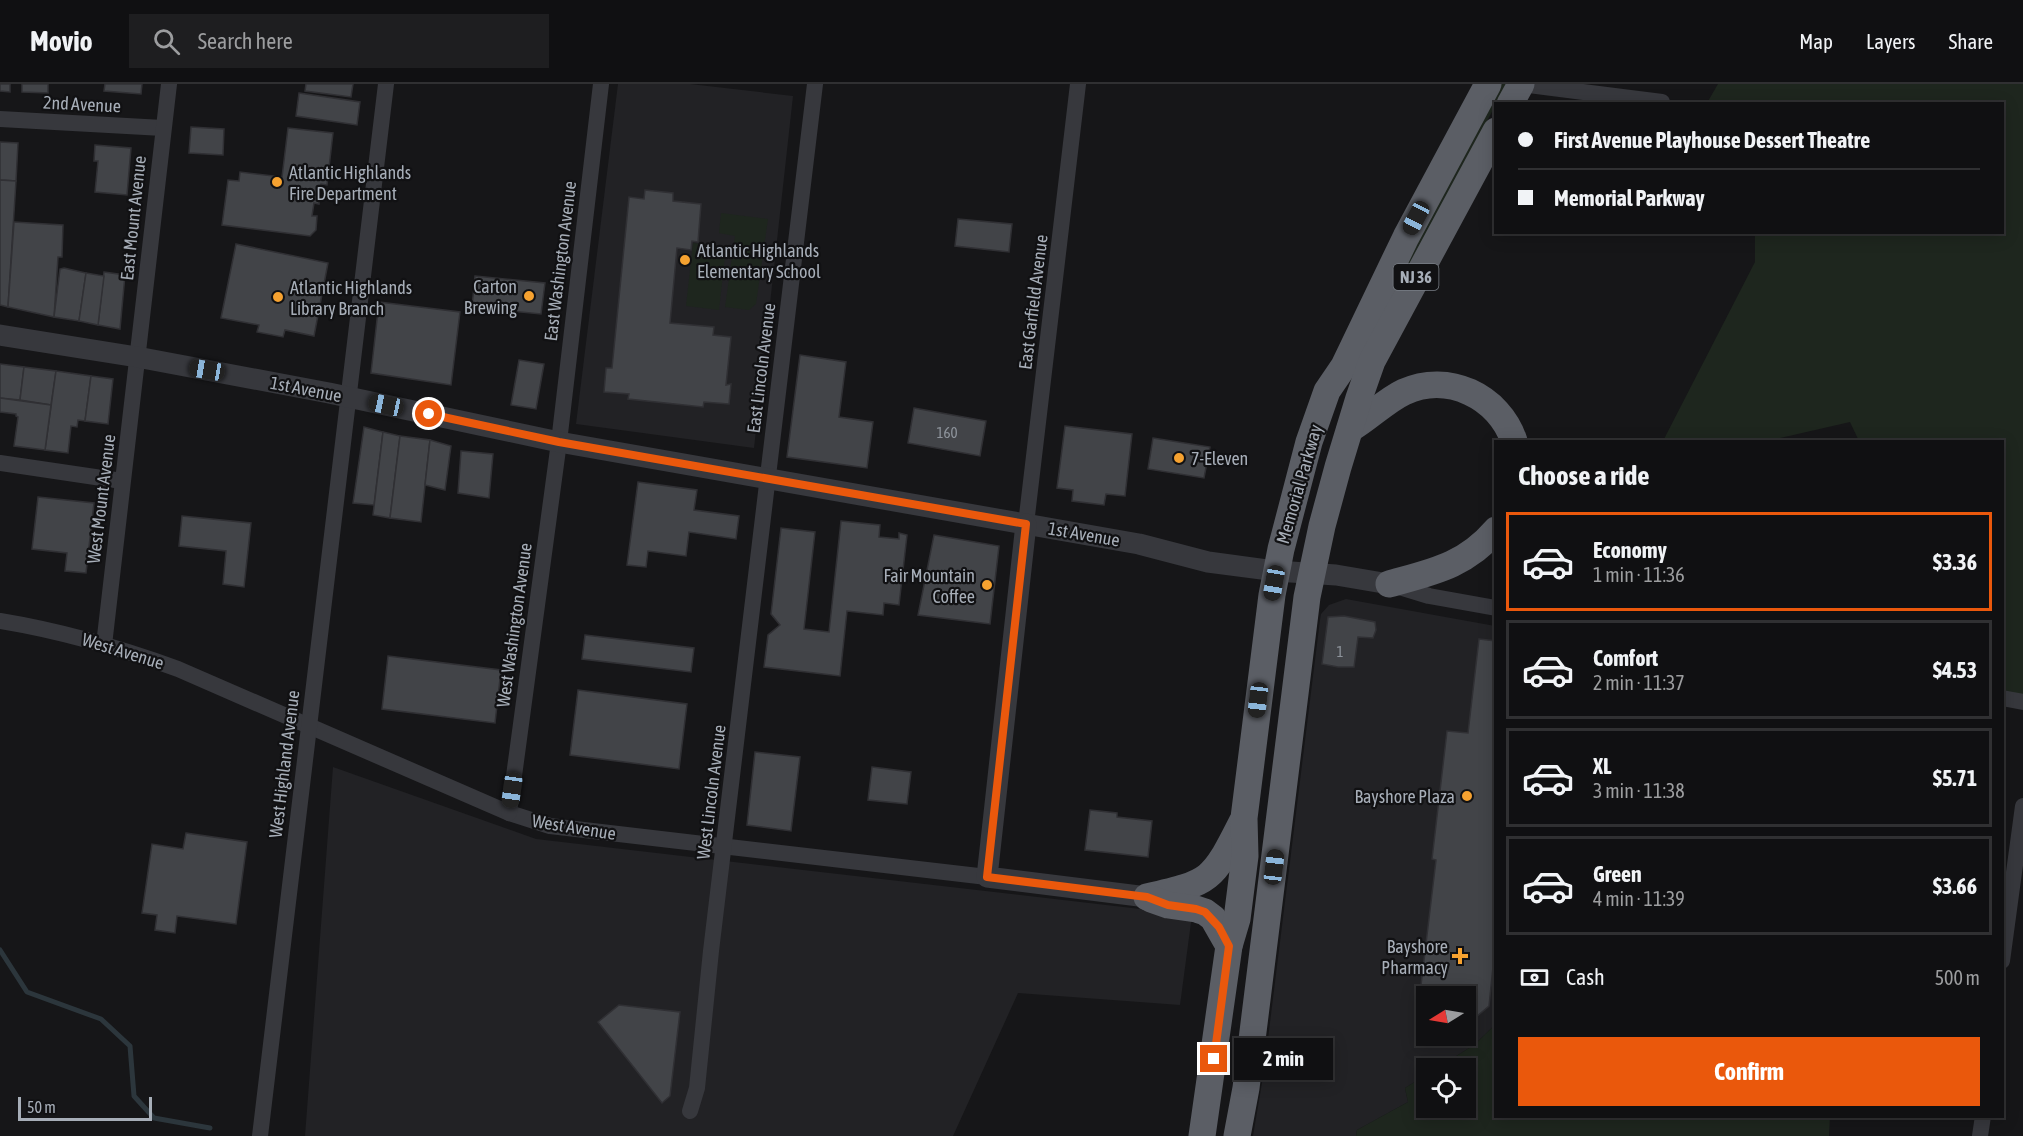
<!DOCTYPE html>
<meta charset="utf-8">
<style>
body{margin:0;font-family:"Asap Condensed",sans-serif;background:#1e1e20;color:#f1f3f6;height:100vh;display:flex;flex-direction:column;font-size:22px;white-space:nowrap}
*{box-sizing:border-box;margin:0}
p{font-size:20px;color:#9c9d9f}
.icon{flex:none;width:33px;height:33px;fill:none;stroke:currentColor;stroke-width:2;stroke-linecap:round;stroke-linejoin:round}
.map{position:relative;flex:1;overflow:hidden}
.side{position:absolute;left:1494px;top:356px;width:510px;height:678px;display:flex;flex-direction:column;background:#101012;border-radius:0px;box-shadow:0 3px 15px #0003,0 0 0 2px #303032}
.side>*{flex:none}
.top-card{position:absolute;left:1494px;top:18px;width:510px;height:132px;border-radius:0px;box-shadow:0 3px 15px #0003,0 0 0 2px #303032;display:grid;align-content:center;height:132px;padding:0 24px;background:#101012}
.needle{width:39px;rotate:259deg}
.fabs{position:absolute;left:1416px;top:902px;display:grid;gap:12px}
.fabs a{display:grid;place-items:center;width:60px;height:60px;border-radius:0px;background:#101012;box-shadow:0 3px 15px #0003,0 0 0 2px #303032;font-size:30px}
.scale{position:absolute;left:18px;bottom:15px;width:134px;box-sizing:border-box;padding-left:6px;border:3px solid #a7aeb8;border-top:0;font-size:16px;line-height:21px;white-space:nowrap;color:#a7aeb8;-webkit-text-stroke:4px #111113;paint-order:stroke}
.end{position:absolute;width:27px;height:27px;margin:-14px;border:8px solid #ea580c;background:#fff;box-shadow:0 0 0 3px #fff}
.from{border-radius:50%}
.bubble{position:absolute;height:42px;border-radius:0px;background:#101012;box-shadow:0 3px 15px #0003,0 0 0 2px #303032;font-size:20px;font-weight:700;line-height:42px;text-align:center}
.car{position:absolute;width:18px;height:36px;margin:-18px -9px;border-radius:8px;box-shadow:0 0 4px 2px #0007;background:linear-gradient(#222 24%,#8ab4d8 0 40%,#222 0 76%,#8ab4d8 0 86%,#222 0)}
.top-card b{display:flex;align-items:center;gap:21px;height:57px;font-size:22px}
.top-card b+b{border-top:2px solid #303032}
.top-card i{width:15px;height:15px;background:#f1f3f6}
ul{padding:0;list-style:none}
li{display:flex;align-items:center;gap:18px;height:99px;margin:0 12px 9px;padding:0 12px;border:3px solid #303032;border-radius:0px}
li div{flex:1}
li b{display:block;font-size:22px}
li em{font-style:normal;font-weight:700}
li.selected{border-color:#ea580c}
li>.icon{width:54px;height:54px;stroke-width:1.5}
h2{padding:0 24px;font-size:27px;line-height:72px}
.pay{display:flex;align-items:center;gap:15px;height:66px;padding:0 24px;font-size:22px}
.pay p{margin-inline-start:auto}
.button{display:flex;gap:12px;margin-top:auto;padding:12px 24px}
.button a{flex:1;height:69px;border-radius:0px;background:#ea580c;color:#fff;font-size:24px;font-weight:700;line-height:69px;text-align:center}
header{display:flex;align-items:center;gap:36px;box-sizing:border-box;height:84px;padding:0 30px;background:#101012;border-bottom:2px solid #303032}
header strong{font-size:28px}
nav{display:flex;gap:33px;margin-inline-start:auto;font-size:21px}
.search{width:420px;height:54px;background:#1e1e20;display:flex;align-items:center;gap:15px;box-sizing:border-box;padding:0 21px;border-radius:0px;color:#9c9d9f;font-size:22px}
.map>svg:first-child{display:block}
</style>
<header>
<strong>Movio</strong>
<div class="search"><svg class="icon" aria-label="search" viewBox="0 0 24 24"><circle cx="10" cy="10" r="6"/><path d="M15 15l6 6"/></svg>Search here</div>
<nav><a>Map</a><a>Layers</a><a>Share</a></nav>
</header>
<div class="map">
<svg width="2023" height="1052" viewBox="0 0 2023 1052">
<rect width="100%" height="100%" fill="#161618"/>
<g fill="#222225" fill-rule="evenodd">
<path d="M618,0H690L793,12L754,364L576,340Z"/>
<path d="M1346,515L1495,542V941L1474,961L1437,984H1426V991L1405,1004L1408,1018L1357,1046L1356,1052H1253L1264,987L1320,536L1321,530L1329,521ZM1426,912H1466V951H1426Z"/>
<path d="M333,683L536,755L1192,831L1180,921L1018,909L953,1052H305Z"/>
</g>
<g fill="#1e261e">
<path d="M1501,0H1507L1394,209L1390,207Z"/>
<path d="M1718,0H2023V624L2003,620L2002,357H1859L1850,338L1767,357H1663L1755,178V149L2002,148V20L1707,19Z"/>
<path d="M721,129L768,135L756,220L749,226L725,223L735,152L719,149Z"/>
<path d="M693,159L726,163L719,226L686,222Z"/>
<path d="M1495,941L1496,1032H1830L1829,1052H1356L1357,1046L1408,1018L1405,1004L1426,991V1023H1466V984H1437L1474,961Z"/>
</g>
<g fill="none" stroke-linecap="round" stroke-linejoin="round">
<path stroke="#2c363c" stroke-width="5" d="M0,866L27,908L101,935L130,962L134,1012L154,1034L210,1044"/>
</g>
<g fill="#424448" stroke="#303034" stroke-width="1.5">
<path d="M0,0H10V8L0,7Z"/>
<path d="M22,0H48V9L22,8Z"/>
<path d="M105,0H142L141,10L104,7Z"/>
<path d="M306,0H353L351,13L305,7Z"/>
<path d="M299,9L360,18L357,41L296,32Z"/>
<path d="M191,43L224,45L223,71L189,69Z"/>
<path d="M288,44L333,49L327,101L321,100L319,120L314,119L312,132H317L316,146L310,152L222,141L228,96L239,97L240,88L282,93Z"/>
<path d="M0,58L18,59L16,97L0,96Z"/>
<path d="M95,61L131,64L127,111L95,108L98,77H94Z"/>
<path d="M0,96L16,97L8,223L0,221Z"/>
<path d="M645,106L673,109V117L701,120L698,158L692,157L691,166L677,164L670,239L714,243L713,251L731,253L726,301L731,300L729,320L704,318L703,323L628,315L629,310L604,308L606,284H612L629,113L644,115Z"/>
<path d="M958,135L1012,140L1009,168L955,162Z"/>
<path d="M14,138L63,141L62,173H58L54,233L8,223Z"/>
<path d="M236,160L328,179L314,252L285,246L283,253L257,248L259,241L221,234Z"/>
<path d="M64,184L86,189L79,237L54,233L60,185Z"/>
<path d="M104,188L125,191L120,245L98,241Z"/>
<path d="M86,189L104,192L98,241L79,237Z"/>
<path d="M475,192L545,199L541,230L472,223Z"/>
<path d="M379,218L460,228L451,301L371,289Z"/>
<path d="M800,271L846,278L839,333L873,338L867,384L787,373Z"/>
<path d="M519,276L544,280L536,325L511,321Z"/>
<path d="M0,280L24,283L20,316L0,314Z"/>
<path d="M24,283L56,287L51,321L20,316Z"/>
<path d="M56,287L91,292L85,337L78,336L77,343L71,342L68,369L45,366Z"/>
<path d="M91,292L113,295L108,340L85,337Z"/>
<path d="M0,314L51,321L45,366L14,362L18,333L16,332V330L0,328Z"/>
<path d="M914,324L986,337L980,372L908,359Z"/>
<path d="M1065,342L1132,350L1125,412L1106,410L1104,421L1072,417L1073,406L1057,404Z"/>
<path d="M364,343L383,348L374,421L353,419Z"/>
<path d="M383,348L400,352L390,434L373,431Z"/>
<path d="M400,352L430,356L421,438L390,434Z"/>
<path d="M1153,354L1210,363L1204,394L1148,385Z"/>
<path d="M430,356L451,362L445,406L425,401Z"/>
<path d="M461,367L493,370L489,414L458,409Z"/>
<path d="M638,398L697,406L694,426L739,432L736,455L689,448L686,472L648,467L646,483L627,481Z"/>
<path d="M38,413L94,419L86,489L65,487L67,469L32,465Z"/>
<path d="M182,432L251,439L244,503L223,500L226,467L179,462Z"/>
<path d="M841,437L880,441L879,453L899,455V449L907,451L899,521L884,519L883,531L847,527L840,592L764,583L768,551L780,541L771,530L781,444L815,448L804,545L829,548Z"/>
<path d="M934,451L999,462L990,540L918,531Z"/>
<path d="M1344,532L1375,538L1376,546L1373,554L1358,553L1354,583H1338L1322,580L1328,533Z"/>
<path d="M585,551L694,564L691,588L582,575Z"/>
<path d="M1479,555L1496,557V854L1489,922L1476,933L1466,932V912H1426V927L1418,926L1436,776L1432,775L1447,647L1468,649Z"/>
<path d="M388,572L501,586L495,639L382,625Z"/>
<path d="M578,606L687,620L679,685L570,671Z"/>
<path d="M755,668L800,673L791,747L747,741Z"/>
<path d="M872,683L911,688L907,720L868,716Z"/>
<path d="M1090,726L1117,729V733L1152,737L1148,773L1085,766Z"/>
<path d="M186,749L247,758L236,840L177,832L175,849L155,846L157,831L142,829L152,760L183,765Z"/>
<path d="M619,921L680,928L670,1012L662,1019L598,938Z"/>
</g>
<g fill="none" stroke-linecap="round" stroke-linejoin="round">
<g stroke="#37383d" stroke-width="16">
<path d="M1520,0L1662,18"/>
<path d="M0,35L163,44"/>
<path d="M0,379L122,397"/>
<path d="M1026,440L1078,0"/>
<path d="M1393,501L1429,512L1496,524"/>
<path d="M0,537C61,547 120,564 178,585L509,729L550,742L987,793"/>
<path d="M104,561L169,0"/>
<path d="M2002,614L2023,618"/>
<path d="M509,729L559,358L601,0"/>
<path d="M2002,877L2023,722"/>
<path d="M690,1027L697,1004L711,867L815,0"/>
<path d="M260,1052L386,0"/>
<path d="M1980,1052L1983,1032"/>
</g>
<g stroke="#37383d" stroke-width="21">
<path d="M0,251L137,273L329,309L559,358L1139,460L1208,478L1276,487L1336,491L1389,500"/>
<path d="M1026,440L987,793L1147,813"/>
</g>
<g stroke="#5b5e65" stroke-width="27">
<path d="M1510,20L1521,0"/>
<path d="M1350,345C1369,334 1385,317 1404,308C1448,288 1499,312 1514,357"/>
<path d="M1389,500C1432,488 1465,482 1496,446"/>
<path d="M1147,813C1212,798 1212,797 1242,738"/>
<path d="M1151,815L1168,821L1196,825L1205,828L1213,834L1229,862"/>
<path d="M1202,1052L1229,862L1237,835L1245,772L1244,734L1272,511L1281,465L1309,358L1327,307L1344,282L1406,153L1488,0"/>
<path d="M1237,1052L1246,1004L1307,513L1322,442L1338,383L1359,314L1372,277L1496,47"/>
</g>
</g>
<g fill="none" stroke-linecap="round" stroke-linejoin="round">
<path stroke="#ea580c" stroke-width="8" d="M429,330L559,358L1026,440L987,793L1147,813L1168,821L1196,825L1205,828L1219,843L1229,862L1214,975"/>
</g>
<g fill="#f6a230" stroke="#111113" stroke-width="2">
<circle cx="277" cy="98" r="6"/>
<circle cx="685" cy="176" r="6"/>
<circle cx="529" cy="212" r="6"/>
<circle cx="278" cy="213" r="6"/>
<circle cx="1179" cy="374" r="6"/>
<circle cx="987" cy="501" r="6"/>
<circle cx="1467" cy="712" r="6"/>
<path d="M1457 863h6v6h6v6h-6v6h-6v-6h-6v-6h6z"/>
</g>
<g text-anchor="middle" dominant-baseline="central" stroke-width="4.5" stroke-linejoin="round" paint-order="stroke">
<g font-size="15" fill="#8e949c">
<text x="947" y="348">160</text>
<text x="1340" y="567">1</text>
</g>
<rect fill="#111113" stroke="#7a7f86" stroke-width="1.5" x="1393.5" y="180" width="45" height="26" rx="4.5"/>
<g font-size="16" font-weight="bold" fill="#a7aeb8">
<text x="1416" y="193">NJ 36</text>
</g>
<g font-size="18" fill="#a7aeb8" stroke="#111113">
<text transform="translate(82 20) rotate(3)">2nd Avenue</text>
<text transform="translate(133 134) rotate(-84)">East Mount Avenue</text>
<text transform="translate(560 177) rotate(-83)">East Washington Avenue</text>
<text transform="translate(1033 218) rotate(-83)">East Garfield Avenue</text>
<text transform="translate(761 284) rotate(-83)">East Lincoln Avenue</text>
<text transform="translate(306 305) rotate(11)">1st Avenue</text>
<text transform="translate(1299 400) rotate(-74)">Memorial Parkway</text>
<text transform="translate(101 415) rotate(-83)">West Mount Avenue</text>
<text transform="translate(1084 450) rotate(10)">1st Avenue</text>
<text transform="translate(514 541) rotate(-82)">West Washington Avenue</text>
<text transform="translate(123 567) rotate(17)">West Avenue</text>
<text transform="translate(284 680) rotate(-83)">West Highland Avenue</text>
<text transform="translate(711 708) rotate(-83)">West Lincoln Avenue</text>
<text transform="translate(574 743) rotate(9)">West Avenue</text>
</g>
<g font-size="18" fill="#a7aeb8" stroke="#111113" text-anchor="start">
<text x="289" y="88">Atlantic Highlands<tspan x="289" dy="21">Fire Department</tspan></text>
<text x="697" y="166">Atlantic Highlands<tspan x="697" dy="21">Elementary School</tspan></text>
<text x="517" y="202" text-anchor="end">Carton<tspan x="517" dy="21">Brewing</tspan></text>
<text x="290" y="203">Atlantic Highlands<tspan x="290" dy="21">Library Branch</tspan></text>
<text x="1191" y="374">7-Eleven</text>
<text x="975" y="491" text-anchor="end">Fair Mountain<tspan x="975" dy="21">Coffee</tspan></text>
<text x="1455" y="712" text-anchor="end">Bayshore Plaza</text>
<text x="1448" y="862" text-anchor="end">Bayshore<tspan x="1448" dy="21">Pharmacy</tspan></text>
</g>
</g>
</svg>
<div class="fabs">
<a><svg class="needle" viewBox="-14 -14 28 28"><path d="M0-13l5 13h-10z" fill="#e53935"/><path d="M0 13l5-13h-10z" fill="#9c9d9f"/></svg></a>
<a><svg class="icon" aria-label="locate" viewBox="0 0 24 24"><circle cx="12" cy="12" r="6"/><path d="M12 2v4M12 18v4M2 12h4M18 12h4"/></svg></a>
</div>
<div class="scale">50 m</div>
<i class="end from" style="left:429px;top:330px"></i>
<i class="end" style="left:1214px;top:975px"></i>
<div class="bubble" style="left:1234px;top:954px;width:99px">2 min</div>
<i class="car" style="left:1416px;top:134px;rotate:208deg"></i>
<i class="car" style="left:207px;top:286px;rotate:280deg"></i>
<i class="car" style="left:386px;top:321px;rotate:282deg"></i>
<i class="car" style="left:1274px;top:499px;rotate:190deg"></i>
<i class="car" style="left:1258px;top:616px;rotate:187deg"></i>
<i class="car" style="left:512px;top:706px;rotate:188deg"></i>
<i class="car" style="left:1274px;top:783px;rotate:7deg"></i>
<div class="top-card">
<b><i class="from"></i>First Avenue Playhouse Dessert Theatre</b>
<b><i></i>Memorial Parkway</b>
</div>
<section class="side">
<h2>Choose a ride</h2>
<ul>
<li class="selected"><svg class="icon" aria-label="car" viewBox="0 0 24 24"><path d="M5 17H2v-5l4-1 3-4h7l3 4 3 1v5h-3M9 17h6M6 11h13"/><circle cx="7" cy="17" r="2"/><circle cx="17" cy="17" r="2"/></svg><div><b>Economy</b><p>1 min · 11:36</p></div><em>$3.36</em></li>
<li><svg class="icon" aria-label="car" viewBox="0 0 24 24"><path d="M5 17H2v-5l4-1 3-4h7l3 4 3 1v5h-3M9 17h6M6 11h13"/><circle cx="7" cy="17" r="2"/><circle cx="17" cy="17" r="2"/></svg><div><b>Comfort</b><p>2 min · 11:37</p></div><em>$4.53</em></li>
<li><svg class="icon" aria-label="car" viewBox="0 0 24 24"><path d="M5 17H2v-5l4-1 3-4h7l3 4 3 1v5h-3M9 17h6M6 11h13"/><circle cx="7" cy="17" r="2"/><circle cx="17" cy="17" r="2"/></svg><div><b>XL</b><p>3 min · 11:38</p></div><em>$5.71</em></li>
<li><svg class="icon" aria-label="car" viewBox="0 0 24 24"><path d="M5 17H2v-5l4-1 3-4h7l3 4 3 1v5h-3M9 17h6M6 11h13"/><circle cx="7" cy="17" r="2"/><circle cx="17" cy="17" r="2"/></svg><div><b>Green</b><p>4 min · 11:39</p></div><em>$3.66</em></li>
</ul>
<div class="pay"><svg class="icon" aria-label="cash" viewBox="0 0 24 24"><path d="M3 7h18v10H3z"/><circle cx="12" cy="12" r="2"/></svg>Cash<p>500 m</p></div>
<div class="button"><a>Confirm</a></div>
</section>
</div>
